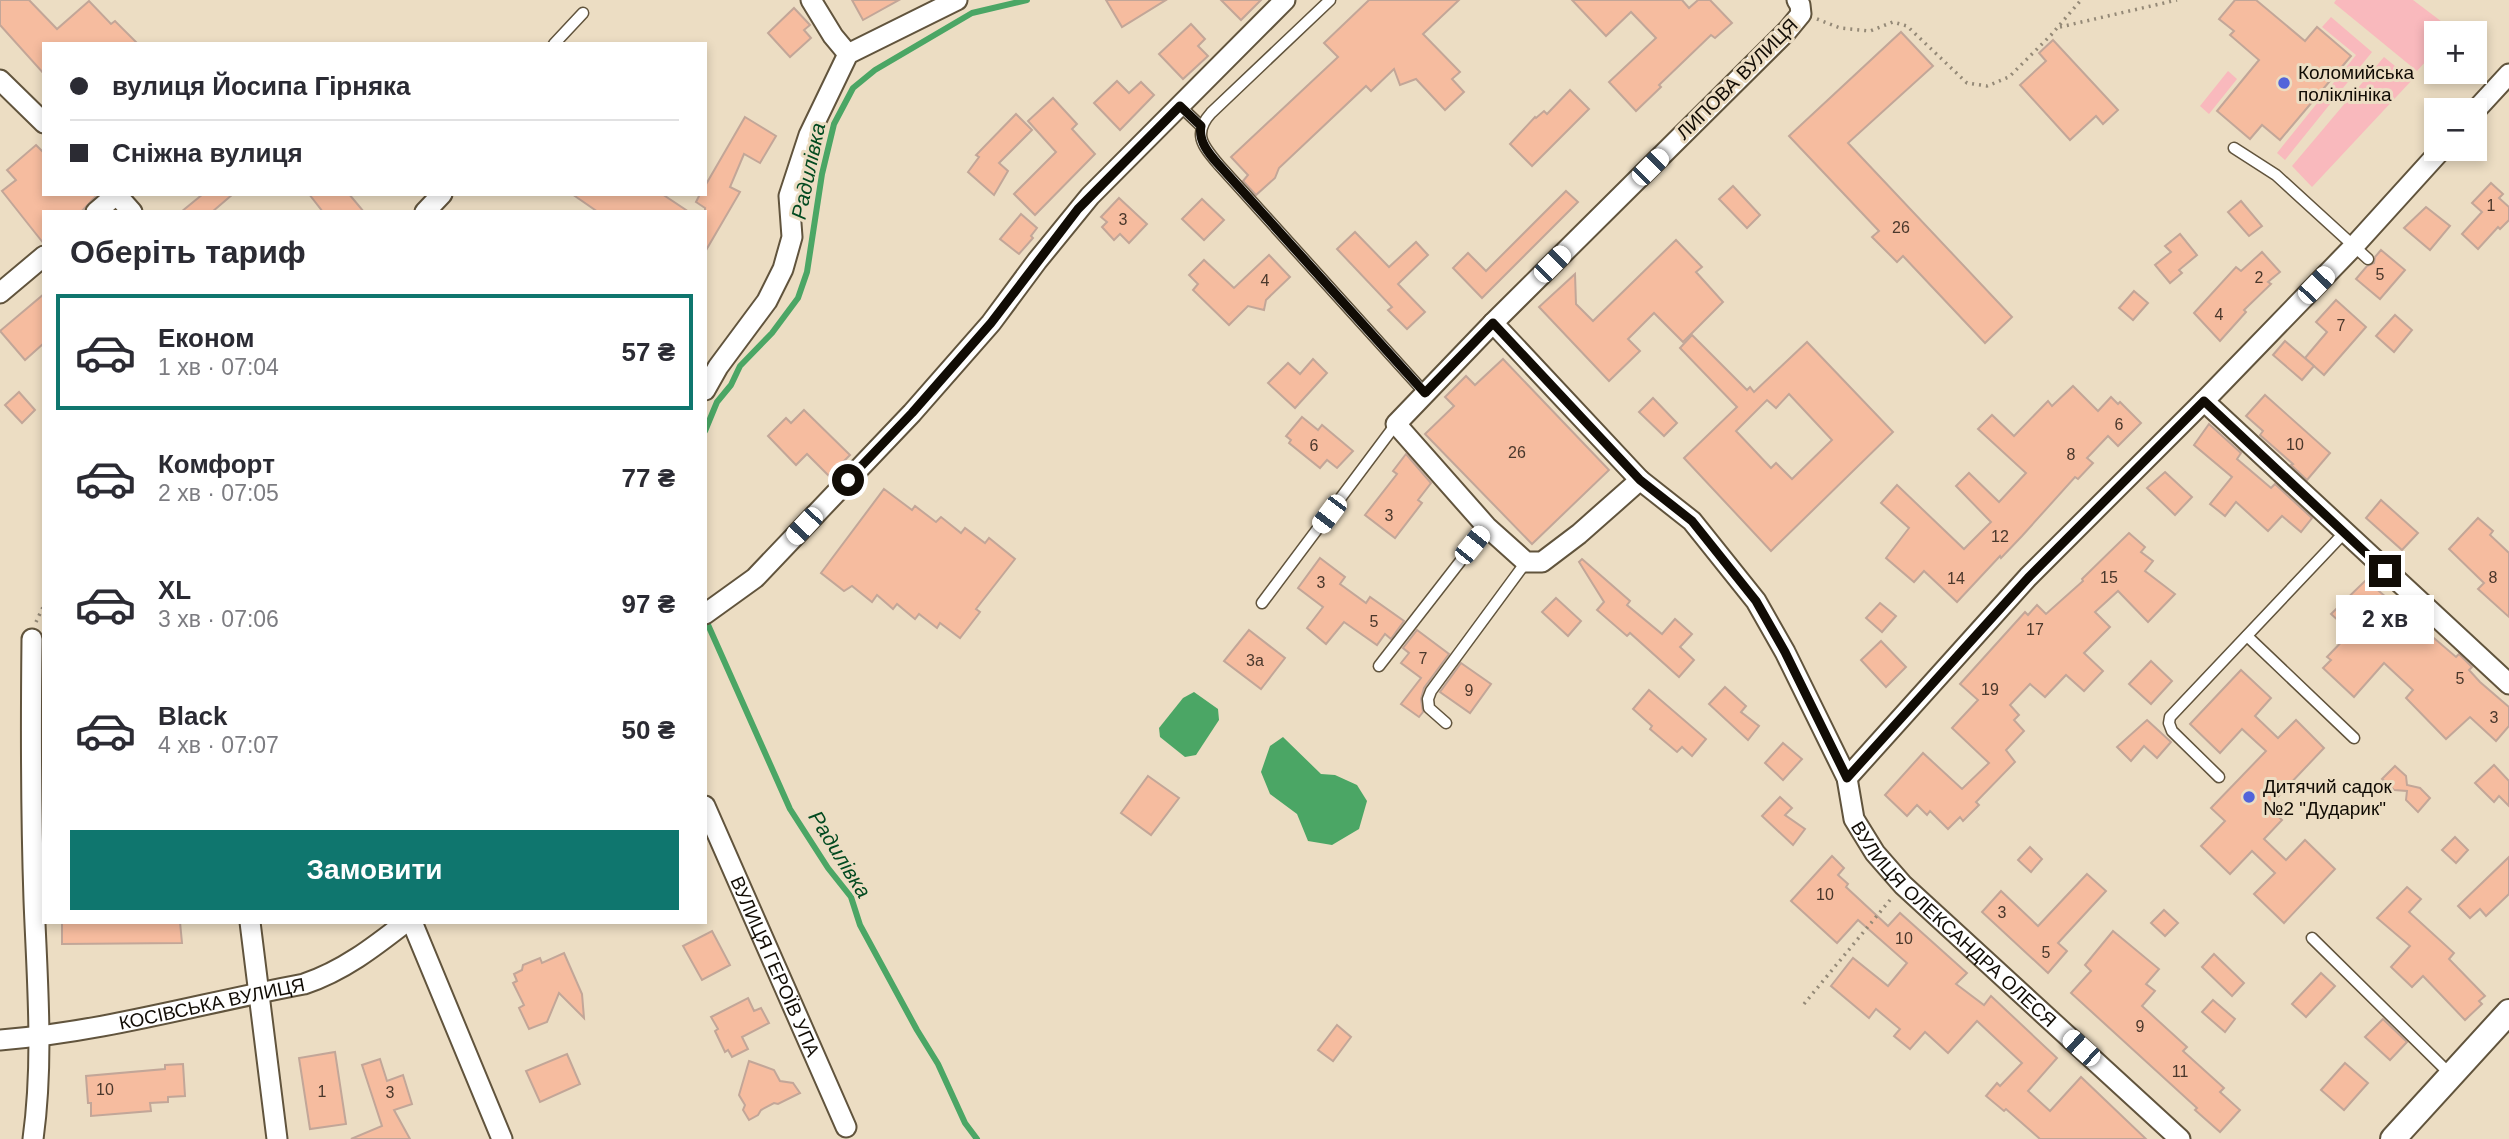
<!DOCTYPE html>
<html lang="uk">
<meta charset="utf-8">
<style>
body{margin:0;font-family:Arial,sans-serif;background:#f2f2f3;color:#2b2b33;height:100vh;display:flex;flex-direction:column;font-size:26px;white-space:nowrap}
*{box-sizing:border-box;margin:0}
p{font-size:23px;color:#7c7c81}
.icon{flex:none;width:38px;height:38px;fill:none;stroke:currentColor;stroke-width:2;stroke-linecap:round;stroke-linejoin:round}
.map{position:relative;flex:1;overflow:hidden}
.drawer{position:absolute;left:42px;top:210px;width:665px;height:714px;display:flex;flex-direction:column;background:#fff;border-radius:0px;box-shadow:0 4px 10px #0003}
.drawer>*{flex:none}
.banner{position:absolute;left:42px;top:42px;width:665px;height:154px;border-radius:0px;box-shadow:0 4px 10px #0003;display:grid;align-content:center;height:154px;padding:0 28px;background:#fff}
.controls{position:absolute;left:2424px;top:21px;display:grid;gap:14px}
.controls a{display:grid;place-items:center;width:63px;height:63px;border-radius:0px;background:#fff;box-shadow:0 4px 10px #0003;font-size:35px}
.end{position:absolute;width:32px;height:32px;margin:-16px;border:9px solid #110c05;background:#fff;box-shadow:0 0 0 4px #fff}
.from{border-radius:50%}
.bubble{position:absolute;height:49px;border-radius:0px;background:#fff;box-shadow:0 4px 10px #0003;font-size:23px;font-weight:700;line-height:49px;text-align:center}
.car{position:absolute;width:21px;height:42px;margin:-21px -10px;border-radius:9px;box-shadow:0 0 5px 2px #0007;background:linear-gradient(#fff 24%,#345 0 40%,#fff 0 76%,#345 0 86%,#fff 0)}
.banner b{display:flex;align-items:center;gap:24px;height:66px;font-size:26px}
.banner b+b{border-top:2px solid #e1e1e2}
.banner i{width:18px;height:18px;background:#2b2b33}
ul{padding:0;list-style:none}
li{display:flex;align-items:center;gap:21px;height:116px;margin:0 14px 10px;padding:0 14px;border:4px solid transparent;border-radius:0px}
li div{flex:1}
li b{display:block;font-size:26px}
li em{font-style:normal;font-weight:700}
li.on{border-color:#0f766e}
li>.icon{width:63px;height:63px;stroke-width:1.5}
h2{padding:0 28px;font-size:32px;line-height:84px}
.action{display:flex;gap:14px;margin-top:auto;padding:14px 28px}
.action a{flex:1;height:80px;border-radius:0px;background:#0f766e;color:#fff;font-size:28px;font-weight:700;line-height:80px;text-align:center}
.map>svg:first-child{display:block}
</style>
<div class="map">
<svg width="2509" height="1139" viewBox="0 0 2509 1139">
<rect width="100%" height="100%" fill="#ecddc3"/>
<g fill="#f9b9bd">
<path d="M2336,0H2413L2454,31L2452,33H2436V50L2417,71L2334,3Z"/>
<path d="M2331,17L2372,52L2285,160L2277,153L2356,55L2322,27Z"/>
<path d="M2384,57L2412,80L2312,187L2292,166Z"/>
<path d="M2228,71L2237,79L2209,114L2200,106Z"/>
</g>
<g fill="#4ba665">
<path d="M1194,692L1218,709L1219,720L1196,755L1185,757L1160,737L1159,728L1183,698Z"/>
<path d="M1283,737L1321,774L1335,775L1357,785L1367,801L1359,829L1332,845L1308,841L1297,814L1270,794L1261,772L1270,746Z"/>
</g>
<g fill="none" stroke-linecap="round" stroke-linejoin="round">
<g stroke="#4ba665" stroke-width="6">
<path d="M705,431L717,402L731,385L740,366L772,333L798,298L807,272L822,174L834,124L853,88L875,70L972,13L1027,0"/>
<path d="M705,618L790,809L828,868L851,897L860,925L917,1030L938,1064L965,1123L977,1139"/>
</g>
</g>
<g fill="#f6bc9f" stroke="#c2a698" stroke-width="2" fill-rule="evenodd">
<path d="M0,0H29L57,29L89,1L111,24L115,21L138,44H44V74L0,25Z"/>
<path d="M852,0H899L863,20Z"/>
<path d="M1106,0H1166L1122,27Z"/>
<path d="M1221,0H1261L1241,20Z"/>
<path d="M1369,0H1459L1423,34L1460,72L1452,79L1464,92L1445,110L1416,79L1400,85L1394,69L1371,91L1366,86L1279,168L1275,178L1256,195L1243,181L1248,175L1231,157L1338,57L1324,43Z"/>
<path d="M1572,0H1682L1689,8L1698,0H1710L1732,23L1715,38L1711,35L1659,85L1661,87L1636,111L1609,82L1656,38L1631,12L1606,36Z"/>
<path d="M2235,0H2256L2305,41L2317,27L2351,56L2280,140L2262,125L2250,139L2217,111L2259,60L2230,35L2234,31L2219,19Z"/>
<path d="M794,8L810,25L804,30L811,38L790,57L768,33Z"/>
<path d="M1191,24L1205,39L1198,46L1208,56L1183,79L1159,54Z"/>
<path d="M1901,32L1933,66L1848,143L2012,317L1985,343L1903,256L1897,262L1872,237L1879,231L1789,136Z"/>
<path d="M2053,40L2118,110L2103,124L2096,116L2070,140L2020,85L2046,61L2039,53Z"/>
<path d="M1117,81L1129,93L1141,82L1154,95L1120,130L1094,103Z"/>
<path d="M1570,90L1589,109L1532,166L1510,144L1535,117L1536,118L1544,111L1547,114Z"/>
<path d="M1053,98L1077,124L1072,129L1095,154L1035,215L1014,194L1056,152L1028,121Z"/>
<path d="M1016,114L1032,130L999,163L1008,171L994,195L968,172L979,157L976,155Z"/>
<path d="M745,117L776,136L760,163L744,154L730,187L740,192L705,252V208L696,202L700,194H705V186Z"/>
<path d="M36,145L44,153V194H98L81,212H44V244L2,191L16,180L7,170Z"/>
<path d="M2491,183L2503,194L2499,198L2509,207V220L2500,229L2498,227L2478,249L2462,234L2482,212L2472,203Z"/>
<path d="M1733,186L1760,215L1747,228L1719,199Z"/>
<path d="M1566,191L1578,202L1482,298L1453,268L1468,253L1486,271Z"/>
<path d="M203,194H233L212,212H181Z"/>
<path d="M309,194H349L364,212H323Z"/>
<path d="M572,194H662L689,212H598Z"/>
<path d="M1119,198L1147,224L1129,243L1120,234L1114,240L1102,227L1107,222L1101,217Z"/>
<path d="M1202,199L1224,220L1204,240L1182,219Z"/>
<path d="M2241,201L2262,226L2249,236L2228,212Z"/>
<path d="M2426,207L2450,226L2430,250L2404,228Z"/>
<path d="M1021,214L1037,228L1031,236L1033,238L1019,254L1000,239Z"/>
<path d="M1355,232L1389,267L1416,242L1428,255L1398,284L1425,312L1407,329L1388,310L1392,307L1337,249Z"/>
<path d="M2180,234L2197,255L2179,270L2182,273L2170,283L2155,265L2171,252L2165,246Z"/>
<path d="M1676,240L1702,267L1696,272L1723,302L1683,342L1654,313L1628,339L1640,351L1609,381L1539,307L1575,274L1576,304L1593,321Z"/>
<path d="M2381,250L2405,270L2380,299L2356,279L2367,266L2374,263L2375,257Z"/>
<path d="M2262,252L2280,272L2268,282L2271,284L2244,310L2246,312L2220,341L2194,313L2236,267L2241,271Z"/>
<path d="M1269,255L1290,277L1266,300L1264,310L1248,306L1229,325L1193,290L1198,284L1189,275L1204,260L1234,288Z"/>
<path d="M2134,291L2148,303L2133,320L2119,308Z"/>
<path d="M44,294V343L25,360L0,331Z"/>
<path d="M2336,300L2366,327L2324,375L2305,358L2327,332L2316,322Z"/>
<path d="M2395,315L2412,330L2394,352L2376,336Z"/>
<path d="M1692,335L1747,390L1750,387L1754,392L1807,342L1893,432L1771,551L1684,458L1737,407L1680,348ZM1789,394L1832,440L1792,479L1776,463L1771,468L1736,431L1767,400L1776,408Z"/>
<path d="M2285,341L2314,366L2302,380L2273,355Z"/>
<path d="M1313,359L1327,373L1295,408L1268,383L1288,363L1300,374Z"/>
<path d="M1503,359L1609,470L1532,544L1425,434L1454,406L1445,397L1466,376L1475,385Z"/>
<path d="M2073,386L2098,411L2111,397L2118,404L2120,402L2141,423L2118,446L2108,436L2087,458L2093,463L2078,479L2075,477L2022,536L2001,558L2000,556L1957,602L1924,571L1914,582L1886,558L1909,528L1881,503L1897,485L1964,549L1991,522L1956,486L1969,473L1999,502L2026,473L1978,429L1992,415L2014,436L2048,401L2052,406Z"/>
<path d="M19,392L35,410L22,423L5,405Z"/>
<path d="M2265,395L2330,453L2307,480L2291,465L2293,464L2260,435L2263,431L2246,416Z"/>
<path d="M1653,398L1677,423L1664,436L1639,412Z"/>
<path d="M804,410L850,455L829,476L807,454L796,465L768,436L786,418L791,423Z"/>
<path d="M1302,417L1318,430L1322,425L1353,451L1337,468L1327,460L1320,468L1289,443L1291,440L1286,436Z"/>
<path d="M2209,424L2241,453L2237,459L2271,488L2275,484L2312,518L2301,532L2282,516L2268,531L2236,502L2225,516L2210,504L2232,477L2194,445Z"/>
<path d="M1406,454L1431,483L1418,500L1422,503L1395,538L1365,515L1397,474L1393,471Z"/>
<path d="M2165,472L2192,497L2175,515L2147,488Z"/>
<path d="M884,489L912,510L915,506L936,522L941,517L961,533L965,528L985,543L989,538L1015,559L976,609L980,612L960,638L940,623L937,628L919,614L915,619L897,604L893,609L877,595L872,602L852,586L844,591L821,573Z"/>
<path d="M2381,500L2418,533L2402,550L2366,518Z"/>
<path d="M2478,518L2493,531L2490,535L2509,553V617L2478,589L2484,583L2449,549Z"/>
<path d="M2129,533L2145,547L2141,552L2153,561L2145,571L2175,594L2148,622L2118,591L2095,612L2110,627L2084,653L2103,671L2084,691L2066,675L2045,697L2030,684L2010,705L2019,715L2014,720L2024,731L2006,750L2015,762L1976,802L1979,805L1963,821L1960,817L1948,829L1930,811L1927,815L1917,805L1907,816L1885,795L1923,753L1962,789L1989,763L1952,728L1978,700L1960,684L2025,612L2028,615L2037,605L2046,614L2083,581L2082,579Z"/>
<path d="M1320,558L1345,577L1340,584L1366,603L1370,597L1404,621L1391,639L1385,634L1377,645L1344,622L1326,644L1307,628L1323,607L1298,588Z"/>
<path d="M1582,559L1630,601L1627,605L1662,634L1675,619L1692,634L1680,647L1694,660L1679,677L1630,633L1627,636L1597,610L1604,602L1579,562Z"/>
<path d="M2366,580L2456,657L2459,654L2472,667L2469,670L2480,682L2509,707V726L2496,741L2470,717L2446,739L2406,698L2413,690L2384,663L2354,697L2323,668L2331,660L2327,657L2351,632L2331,614Z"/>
<path d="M1556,598L1581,621L1568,636L1542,612Z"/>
<path d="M1880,603L1896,616L1882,632L1866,618Z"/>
<path d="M1249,630L1285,658L1261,689L1224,661Z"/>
<path d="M1417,630L1449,654L1424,688L1421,699L1423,712L1419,717L1401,704L1421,678L1401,663L1409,653L1403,648Z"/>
<path d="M1881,641L1906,667L1886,687L1861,660Z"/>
<path d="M2151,661L2172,681L2151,704L2129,684Z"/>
<path d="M1461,663L1491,684L1470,713L1440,692Z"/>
<path d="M2241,670L2271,698L2255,716L2278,738L2296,720L2324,748L2268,807L2282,820L2264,839L2286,860L2305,840L2335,869L2284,923L2254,894L2275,873L2252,851L2230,874L2201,846L2225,821L2211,808L2266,751L2242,729L2220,753L2190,724Z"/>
<path d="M1725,687L1746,706L1741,712L1759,726L1748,740L1709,704Z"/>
<path d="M1649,690L1706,739L1692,756L1682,747L1677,752L1650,729L1652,726L1633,709Z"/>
<path d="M2147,720L2171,742L2157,758L2144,746L2131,761L2117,747Z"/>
<path d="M1783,743L1802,759L1783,780L1765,763Z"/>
<path d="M2494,765L2509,781V806L2499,796L2494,802L2475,783Z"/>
<path d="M2395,766L2406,776L2407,785L2420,788L2430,798L2418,812L2406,800L2407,791L2394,790L2382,779Z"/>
<path d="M1148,776L1179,798L1151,835L1121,813Z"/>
<path d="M1780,797L1792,808L1785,815L1805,829L1793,845L1762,816Z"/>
<path d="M2455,837L2468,850L2456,863L2442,850Z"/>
<path d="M2030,847L2042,859L2031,872L2018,860Z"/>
<path d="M1832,856L1844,868L1838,875L1848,884L1846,887L1888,926L1900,913L1967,973L1956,984L1984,1005L1991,996L2057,1058L2028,1091L2050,1111L2081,1077L2146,1139H2040L2006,1109L2004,1111L1986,1096L1997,1083L2000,1086L2022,1063L1977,1021L1948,1053L1925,1032L1910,1049L1894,1036L1900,1029L1876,1009L1869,1018L1831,986L1853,958L1888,986L1907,963L1858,920L1837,943L1791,901Z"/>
<path d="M2509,857V894L2486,916L2480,909L2470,918L2458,906Z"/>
<path d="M2087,874L2106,891L2058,943L2067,951L2048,973L1982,912L2001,891L2038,926Z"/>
<path d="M2407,887L2421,899L2409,912L2454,953L2449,959L2485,996L2479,1001L2482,1004L2465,1020L2423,976L2412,987L2391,967L2410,946L2377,918Z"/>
<path d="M2164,910L2178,923L2165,936L2151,923Z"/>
<path d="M62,922H180L182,943L62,944Z"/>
<path d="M712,931L730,965L702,980L683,946Z"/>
<path d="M2113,931L2159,969L2146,984L2155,991L2142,1006L2187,1047L2183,1051L2224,1088L2220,1092L2240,1110L2220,1132L2195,1110L2197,1108L2071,993L2091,971L2085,965Z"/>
<path d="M564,953L582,994L584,1018L559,993L547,1022L529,1029L519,1008L524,1005L513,983L517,981L514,974L522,970L523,965L540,958L542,963Z"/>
<path d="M2214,954L2244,983L2232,996L2202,967Z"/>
<path d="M2321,973L2335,986L2306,1017L2292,1004Z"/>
<path d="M748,998L754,1011L761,1008L769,1023L742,1037L748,1049L732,1057L728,1050L725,1052L715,1031L718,1029L711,1017Z"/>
<path d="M2213,1000L2235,1019L2225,1032L2202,1012Z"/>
<path d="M2383,1019L2407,1042L2390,1060L2365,1037Z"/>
<path d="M1337,1025L1351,1037L1333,1061L1318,1050Z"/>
<path d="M335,1052L346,1124L310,1129L299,1058Z"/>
<path d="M567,1054L580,1084L540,1102L526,1071Z"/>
<path d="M380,1059L387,1081L403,1075L412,1104L394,1110L410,1139H351L382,1126L362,1065Z"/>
<path d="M749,1061L774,1070L780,1081L793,1083L800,1093L778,1104L774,1103L761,1110L758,1115L749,1120L743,1110L745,1105L739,1095Z"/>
<path d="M2345,1063L2368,1083L2344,1110L2321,1090Z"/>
<path d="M183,1064L185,1096L168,1097V1102L150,1103L151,1111L91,1116V1103H88L86,1076L165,1069V1065Z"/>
</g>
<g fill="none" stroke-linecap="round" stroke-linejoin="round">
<g stroke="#61543d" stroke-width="13">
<g id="service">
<path d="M1330,0L1211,113C1192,134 1203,146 1219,165L1425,393"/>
<path d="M554,44L583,13"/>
<path d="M1180,106L1201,126"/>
<path d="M2234,148L2276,175L2368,259"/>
<path d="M1262,603L1396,424"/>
<path d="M2247,636L2354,738"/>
<path d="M1379,666L1487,527"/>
<path d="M1446,723L1429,708L1428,699L1431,691L1526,562"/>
<path d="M2219,777L2172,731L2169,723L2170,717L2344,533"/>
<path d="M2312,938L2450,1074"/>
</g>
</g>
<g stroke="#61543d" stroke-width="23">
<g id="minor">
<path d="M811,0L833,36L848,54"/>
<path id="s1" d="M1797,0L1800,5L1801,14L1787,31L1493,323L1396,424L1487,527L1526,562H1542L1579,534L1640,480L1692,521L1756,601L1785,652L1847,778L1854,819L1875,853L1903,885L2180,1139"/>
<path d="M0,80L44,123"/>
<path d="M2474,112L2509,74"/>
<path d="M116,194L132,212"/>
<path d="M96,212L116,195"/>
<path d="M425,212L442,194"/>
<path d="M0,293L44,256"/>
<path d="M1493,323L1640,480"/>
<path d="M705,390L718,367L767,301L783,269L792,237L789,196L809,135L848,54L957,0"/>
<path d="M2204,401L2509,684"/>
<path d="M705,614L755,578L912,413L991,323L1037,261L1090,196L1285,0"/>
<path d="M32,639C31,726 31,812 34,900C37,979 44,1060 33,1139"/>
<path d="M1847,778L2028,577L2204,401L2354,246L2442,149"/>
<path id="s2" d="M705,806L846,1127"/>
<path d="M250,922L277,1139"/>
<path d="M412,922L502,1139"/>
<path id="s3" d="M0,1040C103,1032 202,1003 304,984C343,971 374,947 406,922"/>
</g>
</g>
<g stroke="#61543d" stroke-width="28">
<path id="tertiary" d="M2393,1139L2509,1012"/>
</g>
<g stroke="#948977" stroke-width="3.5" stroke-dasharray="2 5" stroke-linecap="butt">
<path d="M1817,19L1840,28L1870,31L1893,22L1907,26L1967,83L1987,86L2009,77L2051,35L2081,0"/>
<path d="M2060,27L2177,0"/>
<path d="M36,622L44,605"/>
<path d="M1804,1004L1890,900"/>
</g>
<use href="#service" stroke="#fff" stroke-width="10"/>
<use href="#minor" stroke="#fff" stroke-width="19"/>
<use href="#tertiary" stroke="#fff" stroke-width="24"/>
</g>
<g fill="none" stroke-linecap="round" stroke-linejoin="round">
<path stroke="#110c05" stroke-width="9" d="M848,480L912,413L991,323L1078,209L1180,106L1201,126C1198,141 1209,154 1219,165L1425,393L1493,323L1640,480L1692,521L1756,601L1785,652L1847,778L2028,578L2204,401L2385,571"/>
</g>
<g fill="#5264da" stroke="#ecddc3" stroke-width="2.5">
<circle cx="2284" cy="83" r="7"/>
<circle cx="2249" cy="797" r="7"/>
</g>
<g text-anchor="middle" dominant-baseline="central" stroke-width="6" stroke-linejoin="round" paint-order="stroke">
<g font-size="16" fill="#4a382c">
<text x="2491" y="205">1</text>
<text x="1123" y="219">3</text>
<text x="1901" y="227">26</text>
<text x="2380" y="274">5</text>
<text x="2259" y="277">2</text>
<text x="1265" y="280">4</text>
<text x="2219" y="314">4</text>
<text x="2341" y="325">7</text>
<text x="2119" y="424">6</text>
<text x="2295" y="444">10</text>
<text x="1314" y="445">6</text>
<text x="1517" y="452">26</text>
<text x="2071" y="454">8</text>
<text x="1389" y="515">3</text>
<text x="2000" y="536">12</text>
<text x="2109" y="577">15</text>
<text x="2493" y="577">8</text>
<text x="1956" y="578">14</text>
<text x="1321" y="582">3</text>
<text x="1374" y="621">5</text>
<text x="2035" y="629">17</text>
<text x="1423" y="658">7</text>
<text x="1255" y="660">3а</text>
<text x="2460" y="678">5</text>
<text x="1990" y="689">19</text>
<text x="1469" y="690">9</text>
<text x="2494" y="717">3</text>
<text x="1825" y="894">10</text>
<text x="2002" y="912">3</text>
<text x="1904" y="938">10</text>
<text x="2046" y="952">5</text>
<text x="2140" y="1026">9</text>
<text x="2180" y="1071">11</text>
<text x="105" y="1089">10</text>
<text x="322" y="1091">1</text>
<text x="390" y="1092">3</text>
</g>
<g font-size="19" fill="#110c05" stroke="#ecddc3" text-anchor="start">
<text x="2298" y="72">Коломийська<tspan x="2298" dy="22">поліклініка</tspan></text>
<text x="2263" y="786">Дитячий садок<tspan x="2263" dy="22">№2 "Дударик"</tspan></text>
</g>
<g font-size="19" fill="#110c05" stroke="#ecddc3">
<text transform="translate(1737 79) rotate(-45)">ЛИПОВА ВУЛИЦЯ</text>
<text stroke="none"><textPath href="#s1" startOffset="1480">ВУЛИЦЯ ОЛЕКСАНДРА ОЛЕСЯ</textPath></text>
<text stroke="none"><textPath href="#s2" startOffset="175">ВУЛИЦЯ ГЕРОЇВ УПА</textPath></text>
<text stroke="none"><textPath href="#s3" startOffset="215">КОСІВСЬКА ВУЛИЦЯ</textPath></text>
</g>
<g font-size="21" font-style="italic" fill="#024a20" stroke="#ecddc3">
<text transform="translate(808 171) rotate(-78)">Радилівка</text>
<text transform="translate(840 854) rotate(58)">Радилівка</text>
</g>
</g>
</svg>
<div class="controls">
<a>+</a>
<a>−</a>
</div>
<i class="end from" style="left:848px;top:480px"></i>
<i class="end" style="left:2385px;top:571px"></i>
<div class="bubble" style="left:2336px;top:595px;width:98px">2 хв</div>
<i class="car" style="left:1650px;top:167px;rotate:45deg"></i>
<i class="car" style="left:1552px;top:264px;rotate:45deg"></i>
<i class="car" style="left:2316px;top:285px;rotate:44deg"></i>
<i class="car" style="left:1329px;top:514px;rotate:217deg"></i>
<i class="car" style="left:804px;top:526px;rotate:223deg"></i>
<i class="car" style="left:1472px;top:545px;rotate:39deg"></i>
<i class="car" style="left:2081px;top:1048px;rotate:312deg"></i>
<div class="banner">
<b><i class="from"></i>вулиця Йосипа Гірняка</b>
<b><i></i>Сніжна вулиця</b>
</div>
<section class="drawer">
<h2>Оберіть тариф</h2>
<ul>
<li class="on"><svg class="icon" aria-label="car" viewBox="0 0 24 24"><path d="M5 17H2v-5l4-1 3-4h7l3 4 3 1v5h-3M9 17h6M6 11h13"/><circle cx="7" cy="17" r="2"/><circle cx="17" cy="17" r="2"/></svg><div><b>Економ</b><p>1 хв · 07:04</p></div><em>57 ₴</em></li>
<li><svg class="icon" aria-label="car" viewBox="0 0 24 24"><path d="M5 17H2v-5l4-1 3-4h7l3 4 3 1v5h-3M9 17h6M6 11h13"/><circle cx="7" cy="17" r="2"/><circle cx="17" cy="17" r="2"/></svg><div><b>Комфорт</b><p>2 хв · 07:05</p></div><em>77 ₴</em></li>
<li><svg class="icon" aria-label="car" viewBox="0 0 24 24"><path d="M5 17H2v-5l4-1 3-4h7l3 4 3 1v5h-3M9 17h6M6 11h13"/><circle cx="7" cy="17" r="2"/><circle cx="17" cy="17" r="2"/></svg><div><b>XL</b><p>3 хв · 07:06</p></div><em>97 ₴</em></li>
<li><svg class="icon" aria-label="car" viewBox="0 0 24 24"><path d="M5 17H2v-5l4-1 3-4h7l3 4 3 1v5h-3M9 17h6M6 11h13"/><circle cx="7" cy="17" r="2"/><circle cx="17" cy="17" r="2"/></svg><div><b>Black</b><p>4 хв · 07:07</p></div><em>50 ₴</em></li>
</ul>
<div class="action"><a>Замовити</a></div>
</section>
</div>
